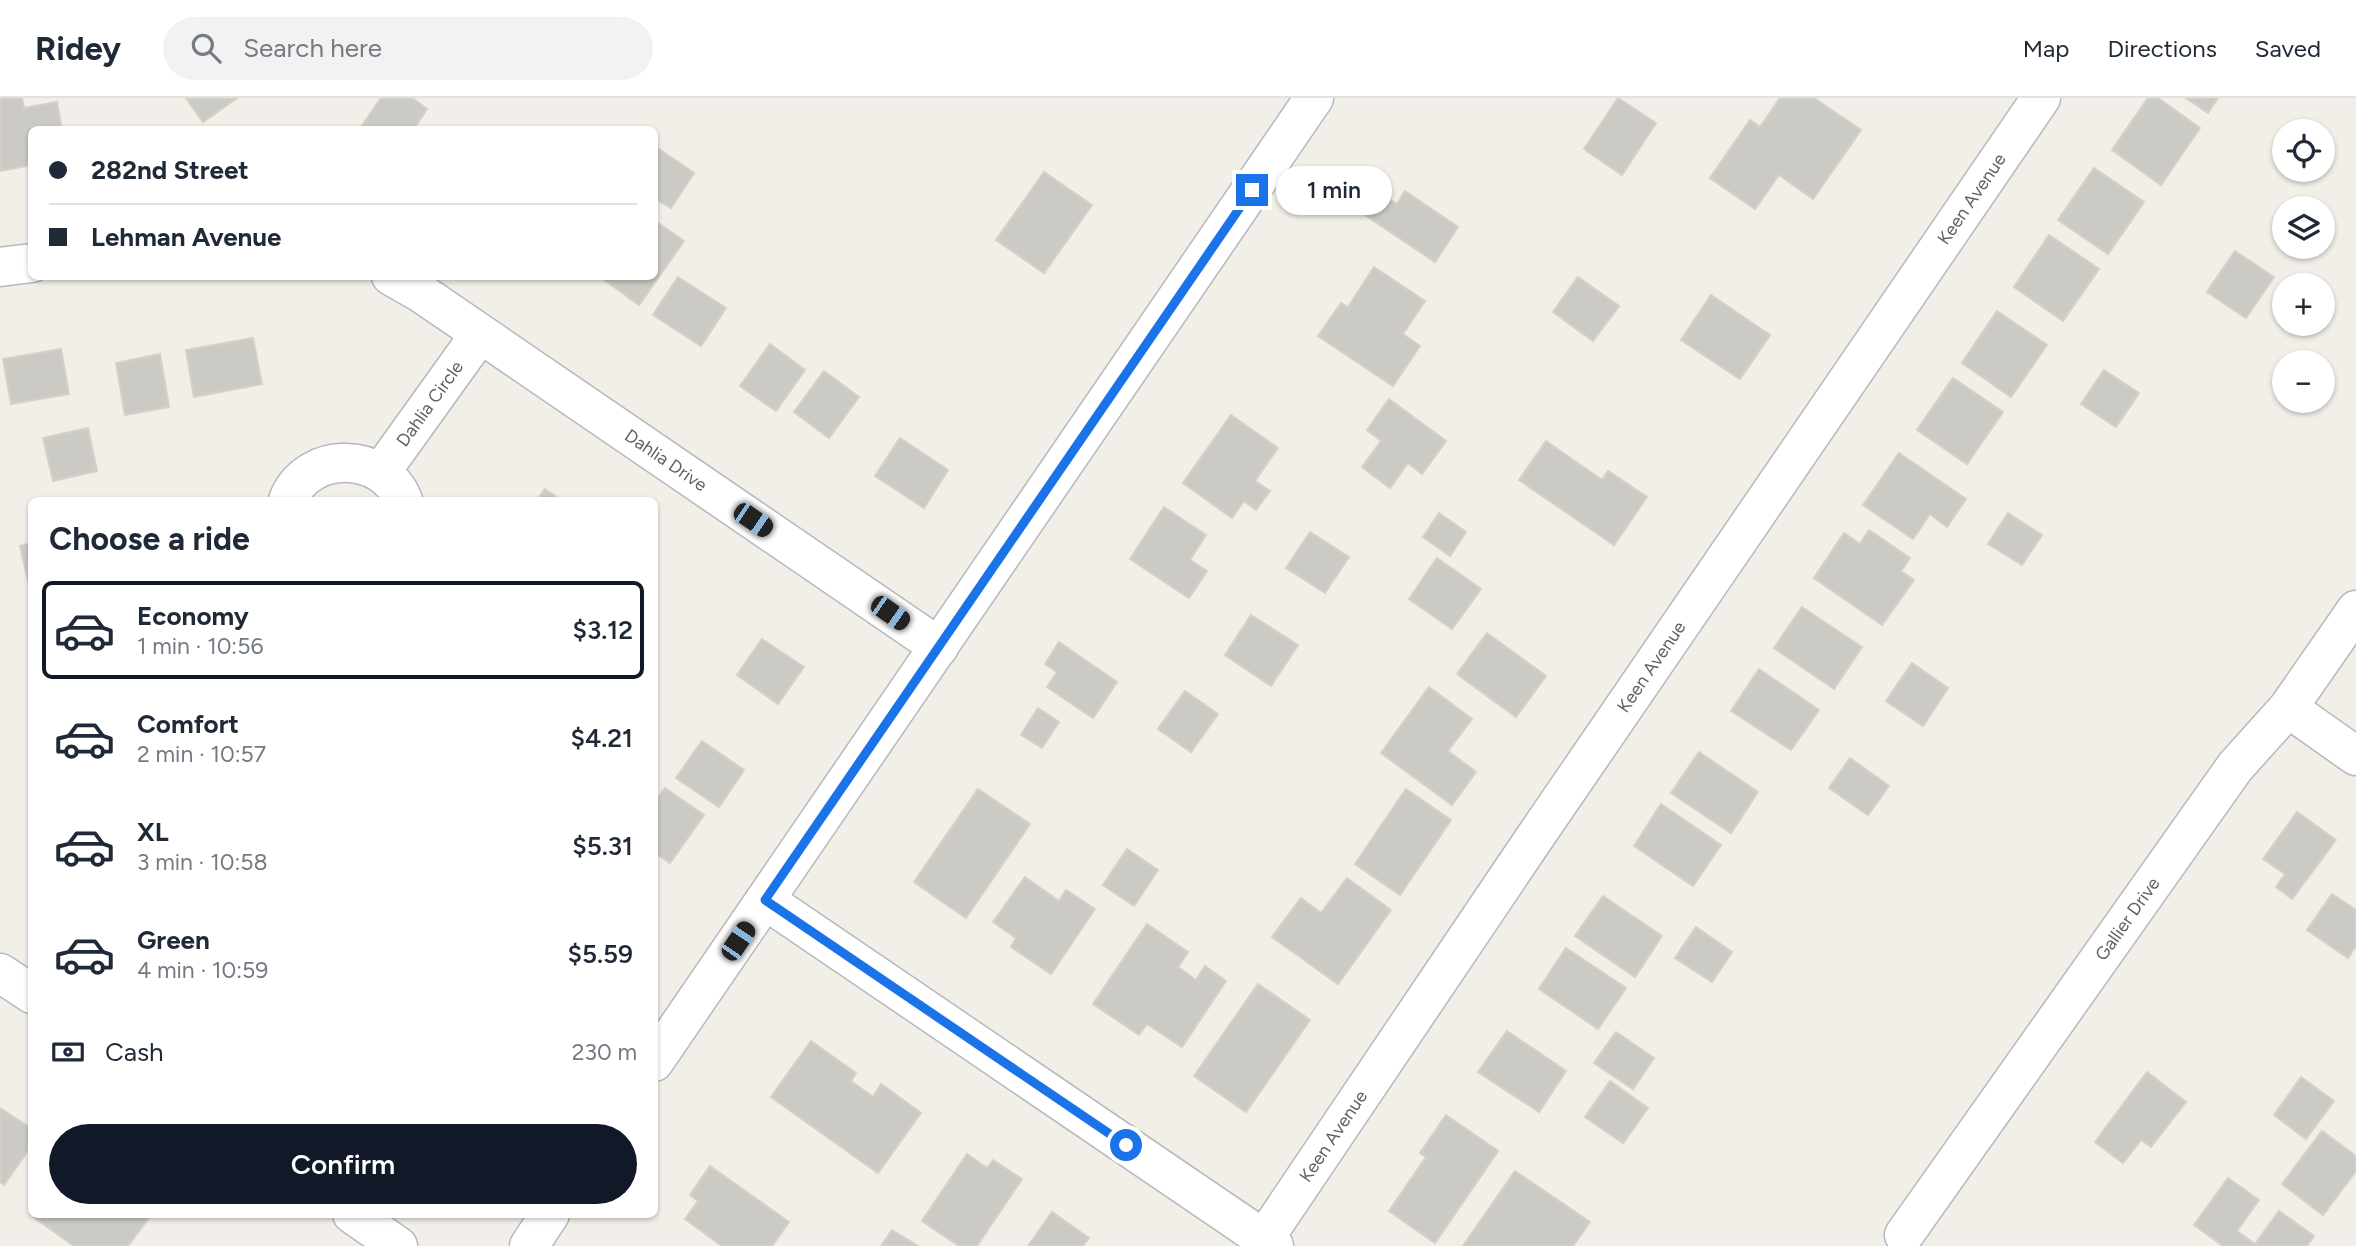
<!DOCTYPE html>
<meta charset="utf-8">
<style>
body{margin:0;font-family:Figtree,sans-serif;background:#f2f2f3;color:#1f2937;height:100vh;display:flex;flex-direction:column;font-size:26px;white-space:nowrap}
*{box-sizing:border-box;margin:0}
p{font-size:23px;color:#747a83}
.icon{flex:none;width:38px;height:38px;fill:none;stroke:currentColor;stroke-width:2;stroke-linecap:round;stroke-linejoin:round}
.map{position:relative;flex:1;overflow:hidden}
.drawer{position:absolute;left:28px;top:399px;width:630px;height:721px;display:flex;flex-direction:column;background:#fff;border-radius:10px;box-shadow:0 2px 5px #0004}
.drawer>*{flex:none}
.hud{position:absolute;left:28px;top:28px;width:630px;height:154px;border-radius:10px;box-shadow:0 2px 5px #0004;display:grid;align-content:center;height:154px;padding:0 21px;background:#fff}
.tools{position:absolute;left:2272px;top:21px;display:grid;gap:14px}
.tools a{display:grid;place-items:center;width:63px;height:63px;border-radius:50%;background:#fff;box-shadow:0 2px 5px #0004;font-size:35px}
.end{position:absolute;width:32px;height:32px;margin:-16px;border:9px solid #1a73e8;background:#fff;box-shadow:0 0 0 4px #fff}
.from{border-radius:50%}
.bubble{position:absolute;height:49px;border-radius:24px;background:#fff;box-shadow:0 2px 5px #0004;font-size:23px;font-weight:600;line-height:49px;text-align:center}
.car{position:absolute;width:21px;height:42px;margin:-21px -10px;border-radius:9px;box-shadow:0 0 5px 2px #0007;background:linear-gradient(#222 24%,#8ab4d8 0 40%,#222 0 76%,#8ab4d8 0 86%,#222 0)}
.hud b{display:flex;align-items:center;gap:24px;height:66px;font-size:26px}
.hud b+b{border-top:2px solid #e0e1e3}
.hud i{width:18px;height:18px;background:#1f2937}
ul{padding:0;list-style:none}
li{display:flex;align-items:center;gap:21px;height:98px;margin:0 14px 10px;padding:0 7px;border:4px solid transparent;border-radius:10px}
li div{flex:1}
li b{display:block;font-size:26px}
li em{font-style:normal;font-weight:600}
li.selected{border-color:#111827}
li>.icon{width:63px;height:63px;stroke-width:1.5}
h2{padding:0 21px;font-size:32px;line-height:84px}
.pay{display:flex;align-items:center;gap:18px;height:77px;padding:0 21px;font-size:26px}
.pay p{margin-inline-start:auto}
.primary-button{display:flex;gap:14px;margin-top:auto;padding:14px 21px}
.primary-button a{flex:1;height:80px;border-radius:42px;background:#111827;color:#fff;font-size:28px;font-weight:600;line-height:80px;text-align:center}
header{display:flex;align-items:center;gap:42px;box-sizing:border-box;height:98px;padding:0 35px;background:#fff;border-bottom:2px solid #e0e1e3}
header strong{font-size:33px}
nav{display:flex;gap:38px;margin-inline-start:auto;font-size:24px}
.search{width:490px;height:63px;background:#f2f2f3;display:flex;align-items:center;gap:18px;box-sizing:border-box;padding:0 24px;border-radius:38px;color:#747a83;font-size:26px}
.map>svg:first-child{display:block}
</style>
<header>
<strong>Ridey</strong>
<div class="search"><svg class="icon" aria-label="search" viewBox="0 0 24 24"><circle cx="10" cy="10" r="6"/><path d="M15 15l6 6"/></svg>Search here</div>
<nav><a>Map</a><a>Directions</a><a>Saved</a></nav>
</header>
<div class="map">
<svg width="2356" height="1148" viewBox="0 0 2356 1148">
<rect width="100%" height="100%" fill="#f1efe8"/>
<g fill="#cccac5" stroke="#d6d1c6" stroke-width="2">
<path d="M0,0H22L24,10L57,4L62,32H32V67L0,73Z"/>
<path d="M186,0H237L203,24Z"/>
<path d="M381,0H412L427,11L413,32H366L361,29Z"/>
<path d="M1618,0L1656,25L1622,77L1584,51Z"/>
<path d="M1780,0H1814L1861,32L1813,101L1779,77L1755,111L1710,80L1750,22L1760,29Z"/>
<path d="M2148,0H2158L2200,30L2161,87L2112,52Z"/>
<path d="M2186,0H2218L2208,15Z"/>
<path d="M656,49L694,75L671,110L654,100Z"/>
<path d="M2094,70L2144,104L2108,156L2058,122Z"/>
<path d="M1044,74L1092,107L1044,175L996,142Z"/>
<path d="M1405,93L1458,129L1435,164L1365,117L1380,95L1397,106Z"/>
<path d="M654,122L684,143L639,207L603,181L605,178H654Z"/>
<path d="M2049,137L2099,171L2063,223L2014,189Z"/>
<path d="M2235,153L2274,179L2246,220L2207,194Z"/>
<path d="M1374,169L1425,203L1403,236L1420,248L1393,288L1318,238L1341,205L1348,209Z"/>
<path d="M678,179L726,210L701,248L653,217Z"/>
<path d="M1578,179L1619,208L1593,243L1553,214Z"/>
<path d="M1711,197L1770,237L1740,281L1681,242Z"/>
<path d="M1997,213L2047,247L2011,299L1962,265Z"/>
<path d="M253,240L262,286L194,299L186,252Z"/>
<path d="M770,246L805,272L776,313L740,288Z"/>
<path d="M61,251L69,296L11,306L3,261Z"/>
<path d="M160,256L169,309L125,317L116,265Z"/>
<path d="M2104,272L2139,295L2116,329L2081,306Z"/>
<path d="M824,273L859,299L829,340L794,314Z"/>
<path d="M1953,280L2003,314L1967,366L1917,332Z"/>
<path d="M1389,301L1446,343L1422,376L1408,365L1390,390L1362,369L1381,343L1367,332Z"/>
<path d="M1231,317L1278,350L1255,383L1270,393L1256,412L1244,403L1232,420L1183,385Z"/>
<path d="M88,330L97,373L53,383L43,340Z"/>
<path d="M900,340L948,372L924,410L875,378Z"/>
<path d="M1546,343L1602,382L1608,373L1647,399L1614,447L1519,382Z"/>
<path d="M1899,355L1966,401L1947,429L1930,416L1913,441L1863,407Z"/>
<path d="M545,391L561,402H537Z"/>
<path d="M1164,409L1206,437L1190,462L1207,473L1189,500L1130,461Z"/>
<path d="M1439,415L1466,434L1450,458L1423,439Z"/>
<path d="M2008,415L2042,437L2022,467L1988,446Z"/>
<path d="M1869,432L1910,460L1901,473L1914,482L1882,527L1814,480L1844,435L1860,446Z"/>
<path d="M1310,434L1349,459L1325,495L1286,470Z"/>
<path d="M32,445V491L30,492L20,448Z"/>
<path d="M1437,460L1481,491L1452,531L1409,501Z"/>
<path d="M1802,509L1862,549L1834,591L1774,550Z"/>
<path d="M1251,517L1298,547L1271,588L1225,557Z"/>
<path d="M1487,535L1546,578L1516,619L1457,576Z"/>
<path d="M762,541L804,569L778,606L737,577Z"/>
<path d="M1059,544L1117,584L1093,620L1047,589L1057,574L1045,566Z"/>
<path d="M1912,565L1948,590L1923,628L1886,603Z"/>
<path d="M1759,571L1819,612L1791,652L1731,613Z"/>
<path d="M1429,589L1472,621L1448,653L1476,674L1452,707L1381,655Z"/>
<path d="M1185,593L1218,616L1191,654L1158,631Z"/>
<path d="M1038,610L1059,624L1042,650L1021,637Z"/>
<path d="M702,643L744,672L719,709L676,680Z"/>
<path d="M1699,654L1758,694L1731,735L1671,695Z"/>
<path d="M1850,660L1889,688L1868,717L1829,690Z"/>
<path d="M665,690L704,717L670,765L654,754V705Z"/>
<path d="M978,691L1030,726L966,820L914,784Z"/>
<path d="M1406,691L1451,722L1400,797L1355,766Z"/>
<path d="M1661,706L1721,747L1693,788L1634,748Z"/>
<path d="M2297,714L2336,742L2292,801L2276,789L2285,776L2263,761Z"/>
<path d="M1127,751L1158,772L1134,808L1103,787Z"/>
<path d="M1025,779L1059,803L1066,792L1095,811L1051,876L1011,849L1016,840L993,824Z"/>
<path d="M1347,780L1391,812L1338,886L1272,839L1301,800L1321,815Z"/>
<path d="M2332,796L2356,812V848L2348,860L2307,832Z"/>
<path d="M1603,798L1662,838L1635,879L1575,838Z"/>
<path d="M1147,826L1188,854L1178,869L1196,882L1205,868L1226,883L1182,949L1147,926L1139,937L1093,906Z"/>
<path d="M1696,829L1732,854L1712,884L1675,860Z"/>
<path d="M1566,850L1626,890L1598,931L1539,891Z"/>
<path d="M1258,886L1310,922L1246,1014L1194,978Z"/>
<path d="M1507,933L1566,973L1539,1014L1478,974Z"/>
<path d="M1616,934L1654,960L1633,991L1594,965Z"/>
<path d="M811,943L856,975L851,983L873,999L881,986L921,1015L878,1075L771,999Z"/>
<path d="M2147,974L2186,1004L2151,1049L2141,1042L2123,1065L2095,1044Z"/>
<path d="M2301,979L2334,1003L2306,1041L2274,1017Z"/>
<path d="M1610,983L1648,1010L1623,1045L1585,1019Z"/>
<path d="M0,1010L32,1031V1047L4,1087L0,1084Z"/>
<path d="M1446,1017L1498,1053L1435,1145L1389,1113L1426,1059L1420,1055Z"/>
<path d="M2322,1033L2356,1058V1073L2323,1117L2282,1086Z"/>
<path d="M967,1056L987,1070L993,1062L1022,1081L977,1148H959L922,1123Z"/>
<path d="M710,1068L789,1124L772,1148H722L685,1121L698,1103L690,1097Z"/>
<path d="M1515,1073L1590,1124L1573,1148H1463Z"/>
<path d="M2228,1080L2259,1102L2237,1133L2255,1146L2279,1113L2314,1138L2307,1148H2223L2194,1127Z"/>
<path d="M1052,1114L1089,1140L1083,1148H1028Z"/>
<path d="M38,1116H151V1117L128,1148H74L35,1120Z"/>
<path d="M892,1132L918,1148H881Z"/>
</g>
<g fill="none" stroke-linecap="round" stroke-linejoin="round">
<g stroke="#b5b8bc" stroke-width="41">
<g id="minor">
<path d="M0,169L32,165"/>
<path id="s1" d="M391,178L421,195L939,549"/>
<path id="s2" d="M381,374L480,236"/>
<path d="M288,402C308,352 383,353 403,402"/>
<path d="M2288,610L2356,658"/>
<path d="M765,802L1274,1148"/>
<path d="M0,875L32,896"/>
<path d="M352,1116L398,1148"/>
<path id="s3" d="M1904,1137L2235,669L2288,610L2356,512"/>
<path id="s4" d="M1264,1141L1531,745L2041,0"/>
</g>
</g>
<g stroke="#b5b8bc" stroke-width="41">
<g id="tertiary">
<path d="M654,964L1314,0"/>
<path d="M529,1148L550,1116"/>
</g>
</g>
<use href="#minor" stroke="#fff" stroke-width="38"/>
<use href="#tertiary" stroke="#fff" stroke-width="38"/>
</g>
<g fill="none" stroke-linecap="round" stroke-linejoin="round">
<path stroke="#1a73e8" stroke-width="9" d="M1126,1047L765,802L1252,92"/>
</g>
<g text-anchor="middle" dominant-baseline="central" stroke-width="7" stroke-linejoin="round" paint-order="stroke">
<g font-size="18" fill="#5f6368" stroke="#fff">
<text stroke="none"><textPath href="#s4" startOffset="1258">Keen Avenue</textPath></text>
<text stroke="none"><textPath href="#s2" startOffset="84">Dahlia Circle</textPath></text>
<text stroke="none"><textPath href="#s1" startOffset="331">Dahlia Drive</textPath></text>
<text stroke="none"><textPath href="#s4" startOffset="691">Keen Avenue</textPath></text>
<text stroke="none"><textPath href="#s3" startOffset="387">Gallier Drive</textPath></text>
<text stroke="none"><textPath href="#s4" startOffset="124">Keen Avenue</textPath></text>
</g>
</g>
</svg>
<div class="tools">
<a><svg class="icon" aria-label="locate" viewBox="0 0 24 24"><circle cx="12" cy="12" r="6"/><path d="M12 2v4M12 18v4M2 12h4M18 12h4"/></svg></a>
<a><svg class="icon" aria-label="layers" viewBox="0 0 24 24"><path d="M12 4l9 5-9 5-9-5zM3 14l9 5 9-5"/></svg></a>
<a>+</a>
<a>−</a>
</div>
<i class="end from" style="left:1126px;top:1047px"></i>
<i class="end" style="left:1252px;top:92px"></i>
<div class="bubble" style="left:1276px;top:68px;width:116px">1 min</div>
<i class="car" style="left:753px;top:422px;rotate:124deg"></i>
<i class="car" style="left:890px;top:515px;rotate:125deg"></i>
<i class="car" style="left:738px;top:843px;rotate:34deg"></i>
<div class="hud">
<b><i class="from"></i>282nd Street</b>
<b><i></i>Lehman Avenue</b>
</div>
<section class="drawer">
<h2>Choose a ride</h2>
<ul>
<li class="selected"><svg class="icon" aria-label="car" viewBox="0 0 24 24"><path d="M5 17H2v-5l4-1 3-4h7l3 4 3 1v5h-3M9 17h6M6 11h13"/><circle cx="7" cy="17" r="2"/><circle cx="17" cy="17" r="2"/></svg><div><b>Economy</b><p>1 min · 10:56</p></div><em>$3.12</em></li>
<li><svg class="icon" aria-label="car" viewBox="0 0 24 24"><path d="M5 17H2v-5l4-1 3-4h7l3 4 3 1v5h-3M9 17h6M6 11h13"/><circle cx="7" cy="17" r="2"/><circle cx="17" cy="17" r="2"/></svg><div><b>Comfort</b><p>2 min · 10:57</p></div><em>$4.21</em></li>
<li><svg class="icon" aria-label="car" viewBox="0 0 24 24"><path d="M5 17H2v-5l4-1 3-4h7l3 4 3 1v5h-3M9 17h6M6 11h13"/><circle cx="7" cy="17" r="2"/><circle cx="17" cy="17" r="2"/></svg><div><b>XL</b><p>3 min · 10:58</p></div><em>$5.31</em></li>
<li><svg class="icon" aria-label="car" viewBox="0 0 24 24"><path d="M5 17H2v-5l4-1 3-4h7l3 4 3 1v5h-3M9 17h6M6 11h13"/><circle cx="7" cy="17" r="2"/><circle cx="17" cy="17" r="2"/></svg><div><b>Green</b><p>4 min · 10:59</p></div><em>$5.59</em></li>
</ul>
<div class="pay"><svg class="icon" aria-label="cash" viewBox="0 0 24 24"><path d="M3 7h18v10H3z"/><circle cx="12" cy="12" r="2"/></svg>Cash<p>230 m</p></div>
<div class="primary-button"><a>Confirm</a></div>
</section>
</div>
